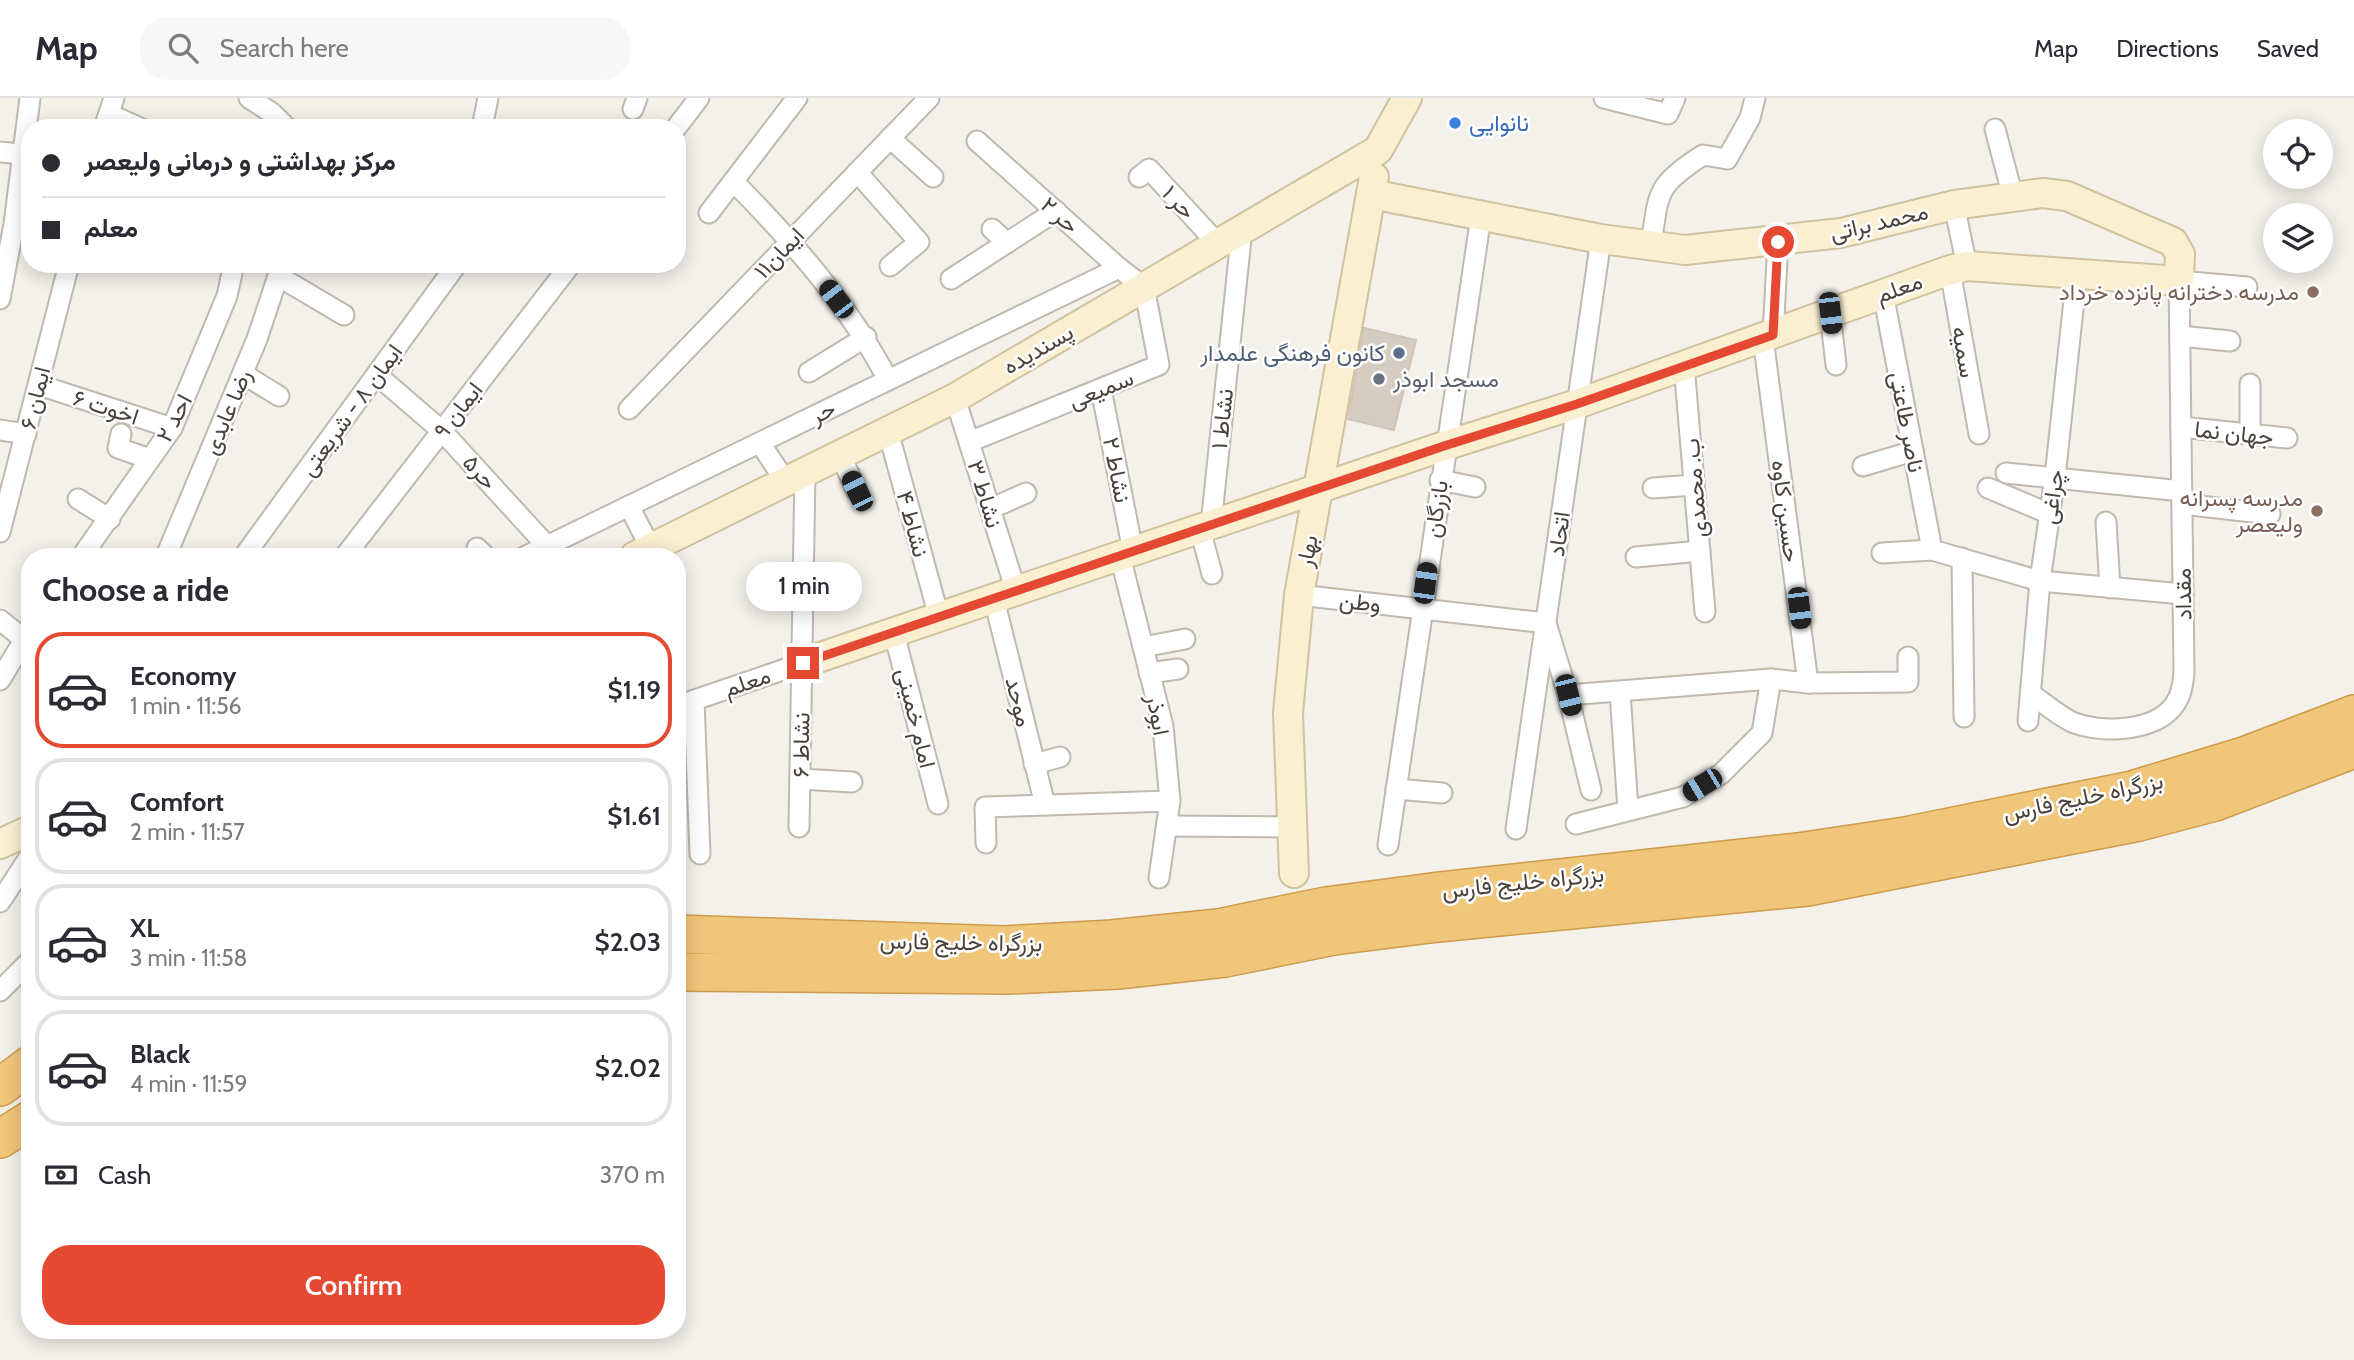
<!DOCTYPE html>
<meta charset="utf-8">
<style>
body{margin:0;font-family:Cabin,Vazirmatn,sans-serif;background:#f7f7f7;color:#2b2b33;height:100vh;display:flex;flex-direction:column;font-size:26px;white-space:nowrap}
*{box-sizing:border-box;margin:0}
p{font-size:23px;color:#7c7c81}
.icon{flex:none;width:38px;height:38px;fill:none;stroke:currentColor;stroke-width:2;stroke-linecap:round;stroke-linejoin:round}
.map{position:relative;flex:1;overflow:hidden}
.details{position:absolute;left:21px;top:450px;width:665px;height:791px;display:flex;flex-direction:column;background:#fff;border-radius:28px;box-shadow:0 4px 18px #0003}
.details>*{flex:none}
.top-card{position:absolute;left:21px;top:21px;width:665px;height:154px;border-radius:28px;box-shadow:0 4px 18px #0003;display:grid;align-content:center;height:154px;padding:0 21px;background:#fff}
.fabs{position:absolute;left:2263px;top:21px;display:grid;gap:14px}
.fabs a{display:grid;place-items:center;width:70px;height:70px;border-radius:50%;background:#fff;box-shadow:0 4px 18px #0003;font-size:35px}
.end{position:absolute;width:32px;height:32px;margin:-16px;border:9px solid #e54932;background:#fff;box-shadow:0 0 0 4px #fff}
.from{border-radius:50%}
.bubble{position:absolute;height:49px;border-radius:24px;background:#fff;box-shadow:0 4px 18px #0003;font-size:23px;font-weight:600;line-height:49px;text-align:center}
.car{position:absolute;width:21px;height:42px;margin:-21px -10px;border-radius:9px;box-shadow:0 0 5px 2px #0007;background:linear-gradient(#222 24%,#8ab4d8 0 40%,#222 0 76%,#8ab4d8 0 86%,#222 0)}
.top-card b{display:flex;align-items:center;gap:24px;height:66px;font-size:26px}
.top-card b+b{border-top:2px solid #e1e1e2}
.top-card i{width:18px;height:18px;background:#2b2b33}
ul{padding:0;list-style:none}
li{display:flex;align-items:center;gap:21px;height:116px;margin:0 14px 10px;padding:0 7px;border:4px solid #e1e1e2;border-radius:28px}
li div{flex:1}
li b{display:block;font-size:26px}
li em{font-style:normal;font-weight:600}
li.active{border-color:#e54932}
li>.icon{width:63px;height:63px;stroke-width:1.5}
h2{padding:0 21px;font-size:32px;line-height:84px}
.pay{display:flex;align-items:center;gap:18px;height:77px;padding:0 21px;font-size:26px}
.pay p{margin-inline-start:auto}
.cta{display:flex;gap:14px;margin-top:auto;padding:14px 21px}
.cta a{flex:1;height:80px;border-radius:28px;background:#e54932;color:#fff;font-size:28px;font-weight:600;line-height:80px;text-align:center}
header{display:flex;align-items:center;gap:42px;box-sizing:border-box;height:98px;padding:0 35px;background:#fff;border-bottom:2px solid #e1e1e2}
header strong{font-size:33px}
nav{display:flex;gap:38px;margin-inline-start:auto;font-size:24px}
.search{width:490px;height:63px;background:#f7f7f7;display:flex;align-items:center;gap:18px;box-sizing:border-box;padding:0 24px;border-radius:28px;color:#7c7c81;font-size:26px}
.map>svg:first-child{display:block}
</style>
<header>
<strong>Map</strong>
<div class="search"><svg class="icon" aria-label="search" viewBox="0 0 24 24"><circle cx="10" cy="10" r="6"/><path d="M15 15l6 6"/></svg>Search here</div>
<nav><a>Map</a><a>Directions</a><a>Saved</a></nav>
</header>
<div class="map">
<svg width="2354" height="1262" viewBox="0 0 2354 1262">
<rect width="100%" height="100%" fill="#f4f1eb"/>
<path fill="#d5cdc2" stroke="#cfc4b5" stroke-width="2" d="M1364,230L1416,242L1394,332L1348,321Z"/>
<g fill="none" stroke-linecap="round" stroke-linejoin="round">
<g stroke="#bfb9ae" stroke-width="23">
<g id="street">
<path d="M249,0L272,15L287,30"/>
<path d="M1604,0L1668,16L1675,0"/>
<path d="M633,11L637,0"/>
<path d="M109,16L140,30"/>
<path d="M104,30L114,0"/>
<path d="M482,30L488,0"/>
<path d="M676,30L699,0"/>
<path d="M1995,31L2013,99"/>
<path d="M890,40L933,79"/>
<path d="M0,54L30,57"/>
<path d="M857,74L919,144L890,168"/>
<path d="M1139,79L1149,71L1218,146"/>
<path d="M734,84C793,144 849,207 888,282"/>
<path d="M1954,107L1967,168"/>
<path d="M709,115L797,0"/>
<path d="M992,131L1007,145"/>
<path d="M1651,147C1659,94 1655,88 1703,57L1727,61L1750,20L1755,0"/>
<path d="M1950,172L1979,336"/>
<path d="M278,178L344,217"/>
<path d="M951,181L1056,113"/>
<path d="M1883,195L1932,452"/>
<path d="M0,201L14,126L30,0"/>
<path d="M1830,215L1836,267"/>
<path d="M1773,237L1778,144"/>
<path d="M2180,238L2230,243"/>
<path d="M1763,240L1808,585"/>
<path d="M1684,267L1705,514"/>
<path d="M809,274L866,239"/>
<path d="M243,276L279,298"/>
<path d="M377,277L442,333L547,448"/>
<path d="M39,287L172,330"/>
<path d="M1101,291L1133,453"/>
<path d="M955,300L1016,493"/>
<path d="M629,311L929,0"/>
<path d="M2181,329L2287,340"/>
<path d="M0,332L26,336"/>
<path d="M888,333L939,519"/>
<path d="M121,336L118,350L150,361"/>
<path d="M2250,336V286"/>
<path d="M969,344L1159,267L1144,189L1119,170L977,43"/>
<path d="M760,345L786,384"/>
<path d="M840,357L857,393"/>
<path d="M1863,368L1913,353"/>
<path d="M2006,375L2182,393"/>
<path d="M1440,382L1475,389"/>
<path d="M1653,390L1694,387"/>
<path d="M1988,390L2050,416"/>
<path d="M78,401L110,421"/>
<path d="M2182,406L2270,416"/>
<path d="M629,408L651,451"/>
<path d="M990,411L1026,395"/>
<path d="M2106,424L2110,490"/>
<path d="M1211,427L1242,131"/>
<path d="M1200,431L1212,476"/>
<path d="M0,434L69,166"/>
<path d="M477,450L485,458"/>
<path d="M1882,455L1932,452L2040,483L2183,496"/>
<path d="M82,458L172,330L227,198L234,166"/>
<path d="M166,458L257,241L282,166"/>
<path d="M244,458L457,166"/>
<path d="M345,458L571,166"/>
<path d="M526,458L1119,170"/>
<path d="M1120,458L1163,628L1170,703L1159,780"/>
<path d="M1636,459L1700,453"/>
<path d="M1962,460L1964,619"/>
<path d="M1299,497L1546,525L1568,597L1591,692"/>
<path d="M994,501L1045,707"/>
<path d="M0,522L25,542"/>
<path d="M894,535L938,706"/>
<path d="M1143,549L1185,541"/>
<path d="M1149,575L1178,571"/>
<path d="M0,582L30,532"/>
<path d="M1620,594L1628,712"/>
<path d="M2031,596C2044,605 2058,617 2072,624C2101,636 2156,634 2175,606C2182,596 2183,585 2184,574L2179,183L2247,189"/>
<path d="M1568,597L1771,581L1808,585L1908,584V559"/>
<path d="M694,603L700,756"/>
<path d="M677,608L803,565"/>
<path d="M2028,623L2040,483L2055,379L2077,174"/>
<path d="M1034,666L1060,659"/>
<path d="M800,681L852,684"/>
<path d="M1396,691L1442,695"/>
<path d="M1576,726L1683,699L1721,676L1762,635L1771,581"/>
<path d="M1167,728L1293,729"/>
<path d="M799,729L805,375"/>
<path d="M1516,731L1601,141"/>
<path d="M986,745L985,709L1170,703"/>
<path d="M1388,747L1481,118"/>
<path d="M0,804L30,758"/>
<path d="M0,893L30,863"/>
</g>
</g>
<g stroke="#cfc29f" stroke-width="32">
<g id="secondary">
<path d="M635,458L955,300L1378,52L1407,0"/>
<path d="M803,565L1444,348L1577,306L1950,172L1967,168L2179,183L2180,156L2173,144L2067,98L2043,95L1954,107L1841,135L1685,152L1601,141L1371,96"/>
<path d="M0,746L30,732"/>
<path d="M1294,775L1288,615L1299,497L1374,79"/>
</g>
</g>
<g stroke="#ce9b4b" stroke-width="40">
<g id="highway">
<path d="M677,836L1004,847L1112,841L1218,830L1326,808L1432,794L1798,754L1905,738L2132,692L2244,658L2354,616"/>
<path d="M677,874L1008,877L1118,872L1225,860L1334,838L1438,825L1807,789L2139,724L2215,704L2354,651"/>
<path d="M0,989L30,967"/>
<path d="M0,1041L30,1022"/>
</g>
</g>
<use href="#street" stroke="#fff" stroke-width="19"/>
<use href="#secondary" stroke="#faefd0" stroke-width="28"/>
<use href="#highway" stroke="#f0c67a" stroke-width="37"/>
</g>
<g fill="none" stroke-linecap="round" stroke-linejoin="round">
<path stroke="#e54932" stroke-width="9" d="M803,565L1444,348L1577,306L1773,237L1778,144"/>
</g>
<circle fill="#3f7fe0" stroke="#fff" stroke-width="2.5" cx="1455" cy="25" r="7"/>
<g fill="#8d6e63" stroke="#fff" stroke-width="2.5">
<circle cx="2313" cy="194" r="7"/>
<circle cx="2317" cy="413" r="7"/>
</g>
<circle fill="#5c6f8a" stroke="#fff" stroke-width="2.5" cx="1399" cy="255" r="7"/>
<circle fill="#6b7280" stroke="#fff" stroke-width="2.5" cx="1379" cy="281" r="7"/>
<g text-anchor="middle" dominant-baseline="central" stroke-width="5" stroke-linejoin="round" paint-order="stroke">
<g font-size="23" fill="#366cbe" stroke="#fff" text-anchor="start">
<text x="1469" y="25">نانوایی</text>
</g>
<g font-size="23" fill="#48423a" stroke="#fff">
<text transform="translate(1179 104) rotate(47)">حر ۱</text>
<text transform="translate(1060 117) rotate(42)">حر ۲</text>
<text transform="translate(1879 124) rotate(-13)">محمد براتی</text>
<text transform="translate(779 155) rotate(-46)">ایمان۱۱</text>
<text transform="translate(1899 190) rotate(-20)">معلم</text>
<text transform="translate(1038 251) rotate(-30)">پسندیده</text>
<text transform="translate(1964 254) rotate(80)">سمیه</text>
<text transform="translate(1101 291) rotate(-22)">سمیعی</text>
<text transform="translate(35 300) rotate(-76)">ایمان ۶</text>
<text transform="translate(106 309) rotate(18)">اخوت ۶</text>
<text transform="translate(351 312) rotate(-54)">ایمان ۸ - شریعتی</text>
<text transform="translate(458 312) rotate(-52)">ایمان ۹</text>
<text transform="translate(227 314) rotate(-67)">رضا عابدی</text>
<text transform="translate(823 314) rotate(-26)">حر</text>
<text transform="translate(174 320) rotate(-62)">احد ۲</text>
<text transform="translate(1222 321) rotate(-84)">نشاط ۱</text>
<text transform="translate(1907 324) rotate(79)">ناصر طاعتی</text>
<text transform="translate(2234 335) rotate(6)">جهان نما</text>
<text transform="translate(1117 372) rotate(79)">نشاط ۲</text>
<text transform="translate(480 374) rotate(48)">حر۵</text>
<text transform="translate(1695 390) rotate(-95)">ب. محمدی</text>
<text transform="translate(985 396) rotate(73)">نشاط ۳</text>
<text transform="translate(2052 399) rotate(-82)">چراغی</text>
<text transform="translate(1436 411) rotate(-82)">بازرگان</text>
<text transform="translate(1786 413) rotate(83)">حسین کاوه</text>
<text transform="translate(913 426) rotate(75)">نشاط ۴</text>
<text transform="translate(1559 436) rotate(-82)">اتحاد</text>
<text transform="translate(1307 453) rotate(-79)">بهار</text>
<text transform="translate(2183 496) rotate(-91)">مقداد</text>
<text transform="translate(1360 504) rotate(6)">وطن</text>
<text transform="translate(747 584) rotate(-19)">معلم</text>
<text transform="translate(1019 604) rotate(76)">موحد</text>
<text transform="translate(1158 617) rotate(79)">ابوذر</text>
<text transform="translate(916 620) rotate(76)">امام خمینی</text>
<text transform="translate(801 647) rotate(-89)">نشاط ۶</text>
<text transform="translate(2083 699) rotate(-12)">بزرگراه خلیج فارس</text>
<text transform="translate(1523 784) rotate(-6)">بزرگراه خلیج فارس</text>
<text transform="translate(961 844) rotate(1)">بزرگراه خلیج فارس</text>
</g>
<g font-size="23" fill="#785e54" stroke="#fff" text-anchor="end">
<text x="2299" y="194">مدرسه دخترانه پانزده خرداد</text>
<text x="2303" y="400">مدرسه پسرانه<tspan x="2303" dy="26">ولیعصر</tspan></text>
</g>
<g font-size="23" fill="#4e5e75" stroke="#fff" text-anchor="end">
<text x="1385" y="255">کانون فرهنگی علمدار</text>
</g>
<g font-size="23" fill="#5b616d" stroke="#fff" text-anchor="start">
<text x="1393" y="281">مسجد ابوذر</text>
</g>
</g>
</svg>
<div class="fabs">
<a><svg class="icon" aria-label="locate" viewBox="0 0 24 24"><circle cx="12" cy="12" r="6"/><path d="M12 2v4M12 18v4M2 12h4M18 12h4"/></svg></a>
<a><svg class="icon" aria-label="layers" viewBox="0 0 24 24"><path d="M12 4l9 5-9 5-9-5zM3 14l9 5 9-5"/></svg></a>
</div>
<i class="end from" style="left:1778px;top:144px"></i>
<i class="end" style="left:803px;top:565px"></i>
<div class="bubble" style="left:746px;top:464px;width:116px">1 min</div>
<i class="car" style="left:836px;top:201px;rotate:323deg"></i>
<i class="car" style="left:1830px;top:215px;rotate:173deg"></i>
<i class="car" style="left:857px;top:393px;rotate:334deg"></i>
<i class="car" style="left:1425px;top:485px;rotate:8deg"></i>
<i class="car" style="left:1799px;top:510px;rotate:173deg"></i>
<i class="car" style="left:1568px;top:597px;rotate:166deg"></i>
<i class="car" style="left:1702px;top:687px;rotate:239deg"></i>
<div class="top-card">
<b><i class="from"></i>مرکز بهداشتی و درمانی ولیعصر</b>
<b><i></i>معلم</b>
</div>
<section class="details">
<h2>Choose a ride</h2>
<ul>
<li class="active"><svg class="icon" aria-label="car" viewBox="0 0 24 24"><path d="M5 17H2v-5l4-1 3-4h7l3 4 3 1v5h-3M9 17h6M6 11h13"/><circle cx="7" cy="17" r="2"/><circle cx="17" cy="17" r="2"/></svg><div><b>Economy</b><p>1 min · 11:56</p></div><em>$1.19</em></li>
<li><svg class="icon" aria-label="car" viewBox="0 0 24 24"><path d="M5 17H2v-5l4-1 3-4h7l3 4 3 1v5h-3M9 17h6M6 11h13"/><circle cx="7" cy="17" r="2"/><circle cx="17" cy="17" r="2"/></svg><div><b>Comfort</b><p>2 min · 11:57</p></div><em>$1.61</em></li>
<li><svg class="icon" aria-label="car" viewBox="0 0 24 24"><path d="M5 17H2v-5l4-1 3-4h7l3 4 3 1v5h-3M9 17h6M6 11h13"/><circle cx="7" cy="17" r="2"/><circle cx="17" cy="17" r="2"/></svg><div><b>XL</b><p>3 min · 11:58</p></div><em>$2.03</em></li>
<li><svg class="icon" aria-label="car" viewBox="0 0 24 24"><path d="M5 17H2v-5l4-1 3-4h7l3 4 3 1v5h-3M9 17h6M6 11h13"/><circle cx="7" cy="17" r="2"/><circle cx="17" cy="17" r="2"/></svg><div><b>Black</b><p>4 min · 11:59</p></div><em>$2.02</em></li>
</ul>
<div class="pay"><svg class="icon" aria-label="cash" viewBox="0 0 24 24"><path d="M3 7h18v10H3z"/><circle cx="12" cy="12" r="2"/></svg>Cash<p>370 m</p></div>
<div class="cta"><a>Confirm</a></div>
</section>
</div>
